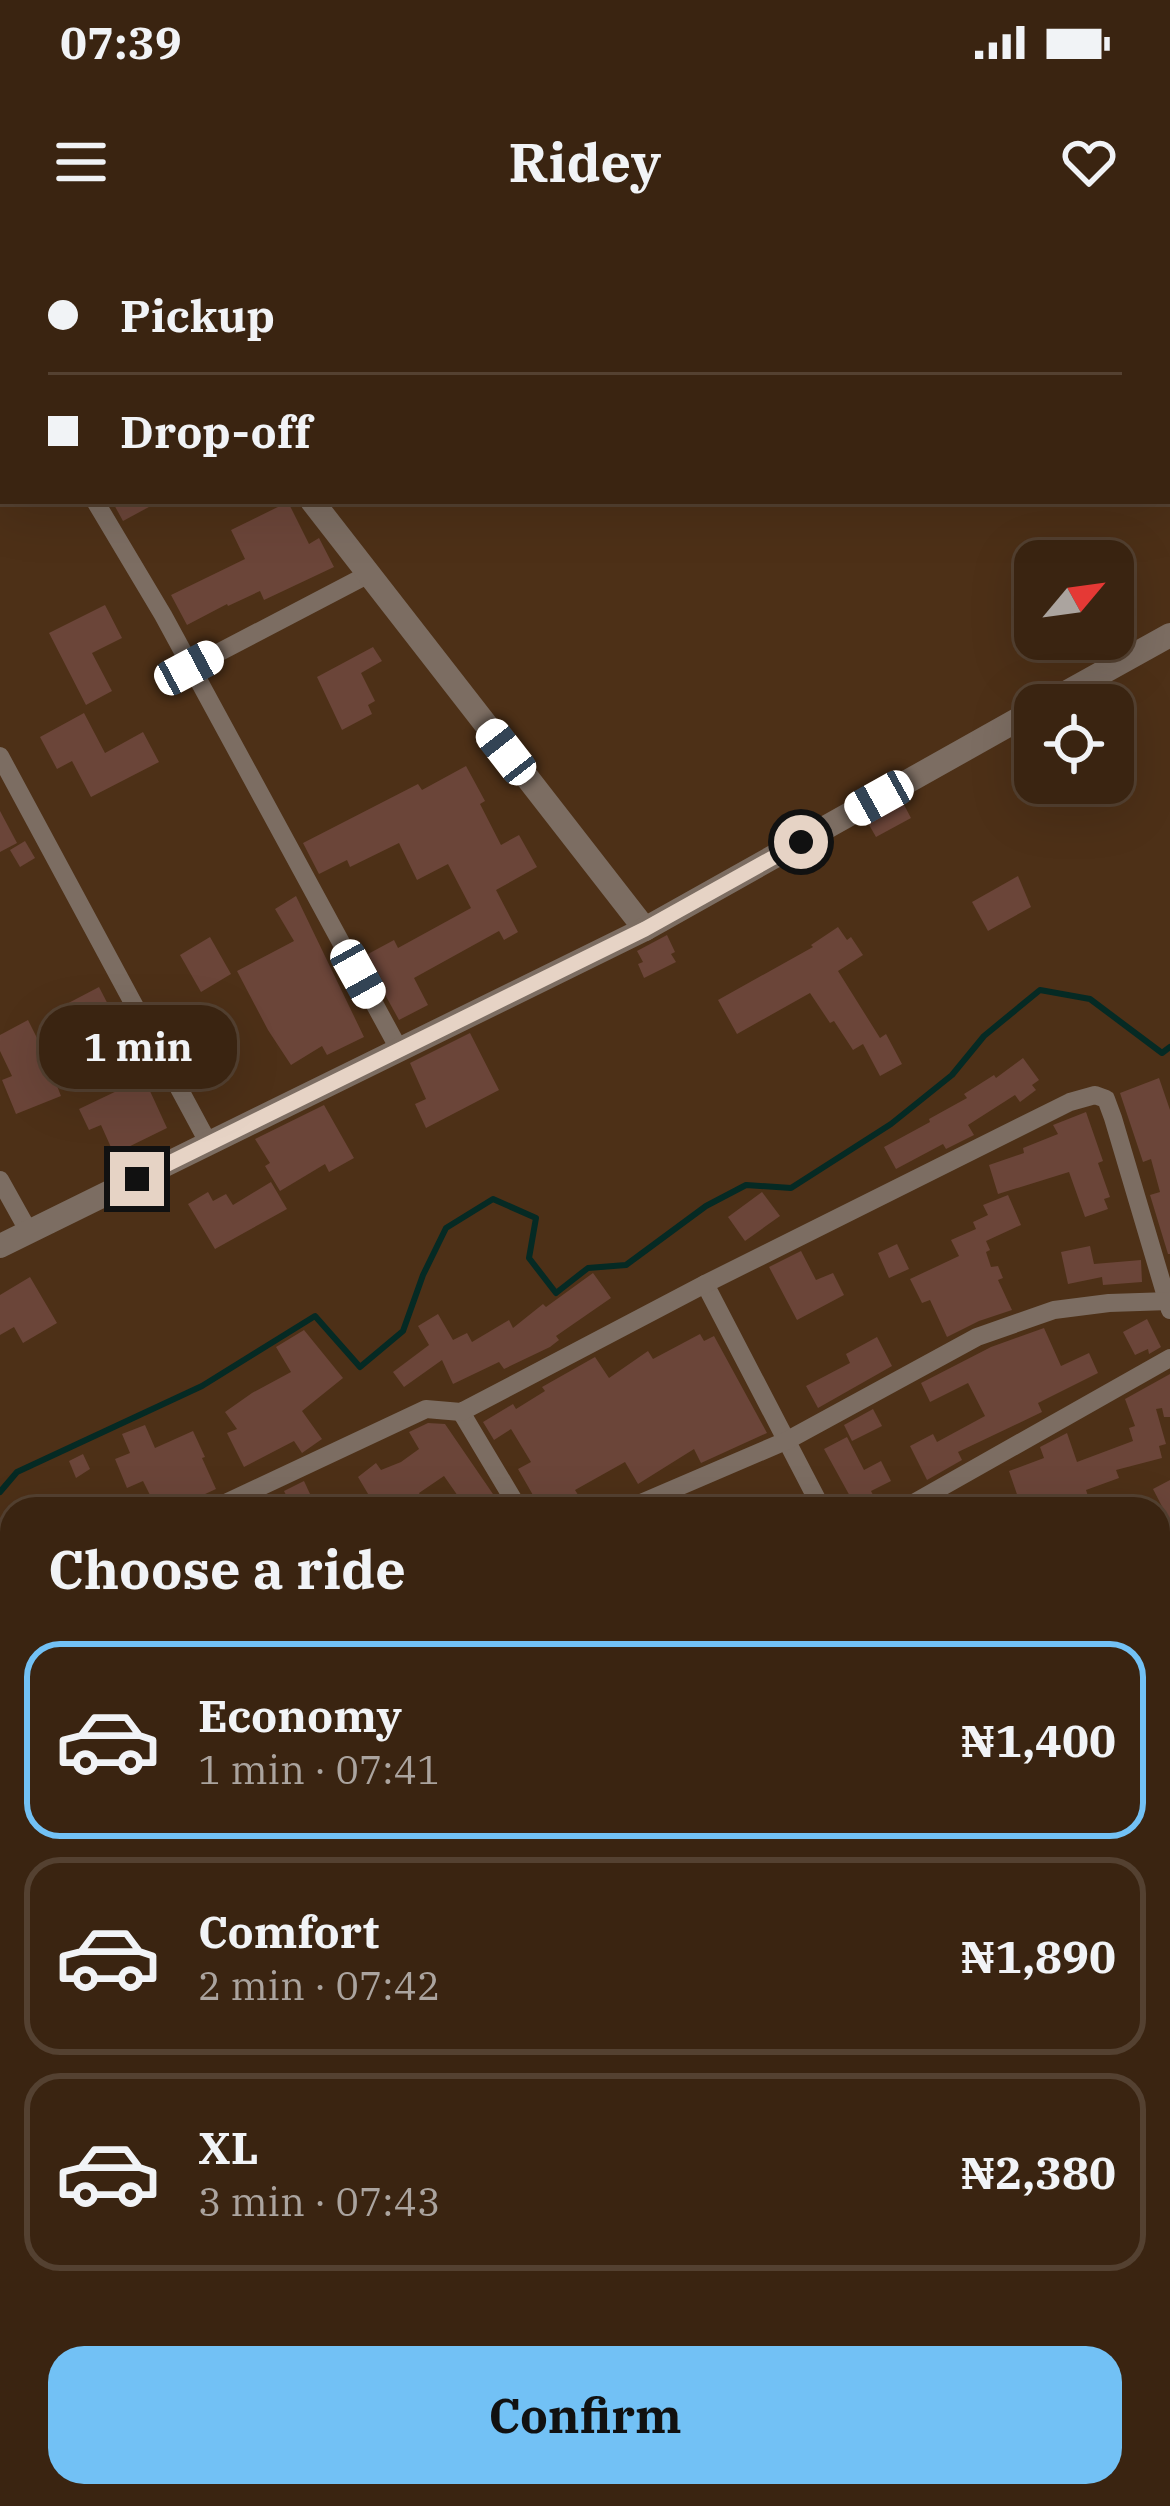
<!DOCTYPE html>
<meta charset="utf-8">
<style>
body{margin:0;font-family:"IBM Plex Serif",serif;background:#412c1a;color:#f1f3f6;height:100vh;display:flex;flex-direction:column;font-size:45px;white-space:nowrap}
*{box-sizing:border-box;margin:0}
p{font-size:39px;color:#aba49f}
.icon{flex:none;width:66px;height:66px;fill:none;stroke:currentColor;stroke-width:2;stroke-linecap:round;stroke-linejoin:round}
.map{position:relative;flex:1;overflow:hidden}
.drawer{position:absolute;left:0px;top:1257px;width:1170px;height:1011px;display:flex;flex-direction:column;background:#3a2411;border-radius:36px 36px 0 0;box-shadow:0 12px 48px #0002,0 0 0 3px #544131}
.drawer>*{flex:none}
.banner{position:absolute;left:0px;top:0px;width:1170px;height:264px;box-shadow:0 12px 48px #0002,0 0 0 3px #544131;display:grid;align-content:center;height:264px;padding:0 48px;background:#3a2411}
.needle{width:78px;rotate:61deg}
.fabs{position:absolute;left:1014px;top:300px;display:grid;gap:24px}
.fabs a{display:grid;place-items:center;width:120px;height:120px;border-radius:24px;background:#3a2411;box-shadow:0 12px 48px #0002,0 0 0 3px #544131;font-size:60px}
.end{position:absolute;width:54px;height:54px;margin:-27px;border:15px solid #e6d3c5;background:#111;box-shadow:0 0 0 6px #111}
.from{border-radius:50%}
.bubble{position:absolute;height:84px;border-radius:36px;background:#3a2411;box-shadow:0 12px 48px #0002,0 0 0 3px #544131;font-size:39px;font-weight:700;line-height:84px;text-align:center}
.car{position:absolute;width:36px;height:72px;margin:-36px -18px;border-radius:15px;box-shadow:0 0 9px 3px #0007;background:linear-gradient(#fff 24%,#345 0 40%,#fff 0 76%,#345 0 86%,#fff 0)}
.banner b{display:flex;align-items:center;gap:42px;height:114px;font-size:45px}
.banner b+b{border-top:3px solid #544131}
.banner i{width:30px;height:30px;background:#f1f3f6}
ul{padding:0;list-style:none}
li{display:flex;align-items:center;gap:36px;height:198px;margin:0 24px 18px;padding:0 24px;border:6px solid #544131;border-radius:36px}
li div{flex:1}
li b{display:block;font-size:45px}
li em{font-style:normal;font-weight:700}
li.on{border-color:#72c1f5}
li>.icon{width:108px;height:108px;stroke-width:1.5}
h2{padding:0 48px;font-size:54px;line-height:144px}
.action{display:flex;gap:24px;margin-top:auto;padding:24px 48px}
.action a{flex:1;height:138px;border-radius:36px;background:#72c1f5;color:#111;font-size:48px;font-weight:700;line-height:138px;text-align:center}
.status{display:flex;justify-content:space-between;align-items:center;height:84px;padding:0 60px;background:#3a2411;direction:ltr}
.status svg{height:33px;fill:currentColor}
header{display:flex;justify-content:space-between;align-items:center;height:156px;padding:0 48px;background:#3a2411;font-size:54px;font-weight:700}
.map>svg:first-child{display:block}
</style>
<div class="status"><b>07:39</b><svg viewBox="0 0 49 12"><path d="M0 12V9h3v3zM5 12V6h3v6zM10 12V3h3v9zM15 12V0h3v12zM26 1h20v11H26zM47 4h2v5h-2z"/></svg></div>
<header><svg class="icon" aria-label="menu" viewBox="0 0 24 24"><path d="M4 6h16M4 12h16M4 18h16"/></svg>Ridey<svg class="icon" aria-label="heart" viewBox="0 0 24 24"><path d="M12 20l-8-8c-3-5 5-10 8-4 3-6 11-1 8 4z"/></svg></header>
<div class="map">
<svg width="1170" height="2266" viewBox="0 0 1170 2266">
<rect width="100%" height="100%" fill="#4d3017"/>
<g fill="none" stroke-linecap="round" stroke-linejoin="round">
<path stroke="#052a24" stroke-width="6" d="M0,1252L17,1232L202,1146L315,1076L360,1127L403,1091L423,1035L446,988L493,959L536,978L529,1018L556,1053L588,1028L626,1025L706,966L746,945L791,948L891,884L952,835L984,796L1040,750L1090,759L1162,813L1170,807"/>
</g>
<g fill="#6b4539">
<path d="M112,261H160L123,281Z"/>
<path d="M288,262L309,304L319,298L334,327L264,360L260,351L228,366L227,364L187,385L171,355L245,319L231,290Z"/>
<path d="M105,365L122,398L92,413L112,451L86,465L49,393Z"/>
<path d="M373,407L382,421L361,433L375,461L368,465L372,474L342,490L317,437Z"/>
<path d="M1117,466L1134,522L1113,529V467Z"/>
<path d="M84,473L105,513L143,492L159,522L91,557L72,521L57,529L40,497Z"/>
<path d="M466,526L485,561L480,564L501,605L519,595L537,627L496,650L518,692L504,700L499,691L414,738L428,765L399,780L383,751L387,749L368,714L394,700L398,708L471,668L448,624L417,640L399,603L350,627L347,620L319,634L303,603L418,544L422,550Z"/>
<path d="M903,563L911,578L876,597L868,583Z"/>
<path d="M0,571L17,603L0,612Z"/>
<path d="M25,601L35,618L20,627L10,610Z"/>
<path d="M1018,636L1031,667L988,691L972,662Z"/>
<path d="M296,656L364,797L327,815L322,806L291,825L268,790L237,731L294,701L275,669Z"/>
<path d="M838,687L847,700L851,697L863,715L838,731L880,798L886,794L902,824L880,836L863,804L853,810L834,781L830,783L810,753L737,794L718,760L813,707L811,705Z"/>
<path d="M667,695L675,712L671,714L676,722L644,738L638,724L643,722L637,711Z"/>
<path d="M210,697L231,734L201,752L180,715Z"/>
<path d="M99,747L115,778L73,800L57,769Z"/>
<path d="M28,780L43,810L61,856L16,874L2,840L12,836L0,811V795Z"/>
<path d="M470,793L499,850L426,888L415,864L426,859L410,823Z"/>
<path d="M1023,818L1039,840L1032,845L1036,850L1020,862L1015,855L968,885L974,895L946,909L943,904L896,929L884,907L930,882L929,879L967,858L964,854L994,835L996,838Z"/>
<path d="M144,838L167,888L114,914L101,885L89,890L79,869Z"/>
<path d="M1159,838L1170,870V1014H1168L1150,955L1160,952L1151,919L1143,922L1120,853Z"/>
<path d="M324,865L354,918L329,932L325,924L280,951L265,926L270,923L255,899Z"/>
<path d="M1086,872L1103,921L1098,923L1110,957L1104,959L1108,969L1085,977L1069,932L998,954L989,925L1024,913L1023,908L1058,894L1053,885Z"/>
<path d="M271,942L287,969L215,1009L188,964L208,952L213,961L226,954L233,965Z"/>
<path d="M762,952L780,976L745,1001L728,977Z"/>
<path d="M1008,955L1021,985L986,1001L990,1010L986,1012L991,1027L998,1026L1003,1038L998,1040L1012,1070L979,1081L947,1097L930,1060L922,1063L910,1039L959,1016L951,1000L976,989L973,982L988,975L983,965Z"/>
<path d="M897,1004L909,1029L889,1038L878,1013Z"/>
<path d="M1090,1006L1094,1024L1141,1020L1142,1042L1103,1045L1102,1037L1068,1044L1061,1012Z"/>
<path d="M801,1011L816,1040L833,1033L844,1055L797,1080L769,1027Z"/>
<path d="M593,1033L611,1058L556,1096L559,1100L550,1107L504,1129L499,1122L453,1144L442,1120L404,1147L393,1132L429,1105L418,1086L438,1074L453,1100L467,1093L472,1102L509,1080L513,1088L543,1064L546,1067Z"/>
<path d="M30,1037L57,1083L23,1103L14,1087L0,1095V1055Z"/>
<path d="M1147,1079L1161,1107L1149,1114L1148,1109L1135,1115L1123,1092Z"/>
<path d="M1044,1088L1061,1126L1089,1113L1098,1133L1038,1163L1042,1172L958,1212L962,1220L927,1240L910,1206L933,1194L937,1202L985,1176L968,1143L930,1162L921,1143L991,1107Z"/>
<path d="M304,1090L343,1138L302,1171L322,1199L302,1213L294,1201L244,1227L227,1193L237,1189L225,1172L252,1153L291,1132L276,1107Z"/>
<path d="M700,1094L704,1101L714,1096L767,1193L701,1223L694,1209L638,1244L625,1222L575,1250L580,1258L562,1269H541L518,1229L531,1222L511,1189L494,1200L483,1182L513,1164L516,1169L545,1151L542,1147L595,1117L609,1138L648,1111L653,1119Z"/>
<path d="M877,1097L892,1126L818,1168L806,1146L850,1123L846,1114Z"/>
<path d="M1170,1134V1177H1164L1162,1168L1156,1169L1166,1204L1159,1206L1162,1218L1116,1230L1119,1238L1086,1250L1090,1262L1068,1269H1060L1058,1262L1040,1269H1022L1009,1231L1044,1218L1040,1207L1067,1193L1077,1222L1133,1201L1129,1188L1135,1186L1125,1159Z"/>
<path d="M873,1169L882,1186L852,1201L844,1185Z"/>
<path d="M428,1183L445,1184L495,1257L490,1260L491,1262L479,1269H467L444,1236L419,1253L428,1269H377L358,1237L376,1223L381,1230L401,1222L419,1209L409,1192Z"/>
<path d="M145,1185L155,1208L193,1191L205,1217L202,1218L216,1249L203,1255L205,1259L201,1264L191,1269H157L143,1241L127,1248L115,1219L130,1213L122,1194Z"/>
<path d="M847,1197L864,1230L881,1221L891,1241L871,1251L875,1259L857,1269L824,1209Z"/>
<path d="M83,1214L90,1229L76,1238L69,1221Z"/>
<path d="M1170,1240V1282L1153,1249Z"/>
<path d="M304,1241L317,1269H293L284,1251Z"/>
</g>
<g fill="none" stroke-linecap="round" stroke-linejoin="round">
<g stroke="#7c6d62" stroke-width="18">
<path d="M0,95L3,101"/>
<path d="M95,261L163,375L400,811"/>
<path d="M189,428L367,335"/>
<path d="M0,516L209,904"/>
<path d="M0,940L29,992"/>
<path d="M705,1044L822,1269"/>
<path d="M461,1172L519,1269"/>
<path d="M213,1269L426,1169L461,1172L705,1044L1070,862L1095,855L1106,859L1113,878L1170,1070"/>
<path d="M627,1269L788,1200L977,1097L1054,1070L1109,1063L1170,1061"/>
<path d="M903,1269L1170,1118"/>
<path d="M1158,1337L1170,1330"/>
<path d="M0,1513L12,1508"/>
<path d="M0,1738L12,1731"/>
<path d="M1158,1795L1170,1843"/>
<path d="M0,1875L12,1867"/>
<path d="M0,2108L12,2131"/>
<path d="M1158,2153L1170,2150"/>
<path d="M0,2221L12,2249"/>
<path d="M240,2256L243,2266"/>
<path d="M352,2256L355,2266"/>
<path d="M622,2256L625,2266"/>
<path d="M814,2256L818,2266"/>
<path d="M1048,2256L1051,2266"/>
<path d="M914,2266L931,2256"/>
</g>
<g stroke="#7c6d62" stroke-width="24">
<path d="M118,0L120,3"/>
<path d="M312,261L645,689"/>
<path d="M1044,465L1170,395"/>
<path d="M0,1006L645,689L1035,470"/>
<path d="M1158,2025L1170,2023"/>
<path d="M0,2218L12,2214"/>
</g>
</g>
<g fill="none" stroke-linecap="round" stroke-linejoin="round">
<path stroke="#e6d3c5" stroke-width="15" d="M137,939L645,689L801,602"/>
</g>
</svg>
<div class="fabs">
<a><svg class="needle" viewBox="-14 -14 28 28"><path d="M0-13l5 13h-10z" fill="#e53935"/><path d="M0 13l5-13h-10z" fill="#aba49f"/></svg></a>
<a><svg class="icon" aria-label="locate" viewBox="0 0 24 24"><circle cx="12" cy="12" r="6"/><path d="M12 2v4M12 18v4M2 12h4M18 12h4"/></svg></a>
</div>
<i class="end from" style="left:801px;top:602px"></i>
<i class="end" style="left:137px;top:939px"></i>
<div class="bubble" style="left:39px;top:765px;width:198px">1 min</div>
<i class="car" style="left:189px;top:428px;rotate:62deg"></i>
<i class="car" style="left:506px;top:512px;rotate:322deg"></i>
<i class="car" style="left:879px;top:558px;rotate:241deg"></i>
<i class="car" style="left:358px;top:734px;rotate:151deg"></i>
<div class="banner">
<b><i class="from"></i>Pickup</b>
<b><i></i>Drop-off</b>
</div>
<section class="drawer">
<h2>Choose a ride</h2>
<ul>
<li class="on"><svg class="icon" aria-label="car" viewBox="0 0 24 24"><path d="M5 17H2v-5l4-1 3-4h7l3 4 3 1v5h-3M9 17h6M6 11h13"/><circle cx="7" cy="17" r="2"/><circle cx="17" cy="17" r="2"/></svg><div><b>Economy</b><p>1 min · 07:41</p></div><em>₦1,400</em></li>
<li><svg class="icon" aria-label="car" viewBox="0 0 24 24"><path d="M5 17H2v-5l4-1 3-4h7l3 4 3 1v5h-3M9 17h6M6 11h13"/><circle cx="7" cy="17" r="2"/><circle cx="17" cy="17" r="2"/></svg><div><b>Comfort</b><p>2 min · 07:42</p></div><em>₦1,890</em></li>
<li><svg class="icon" aria-label="car" viewBox="0 0 24 24"><path d="M5 17H2v-5l4-1 3-4h7l3 4 3 1v5h-3M9 17h6M6 11h13"/><circle cx="7" cy="17" r="2"/><circle cx="17" cy="17" r="2"/></svg><div><b>XL</b><p>3 min · 07:43</p></div><em>₦2,380</em></li>
</ul>
<div class="action"><a>Confirm</a></div>
</section>
</div>
